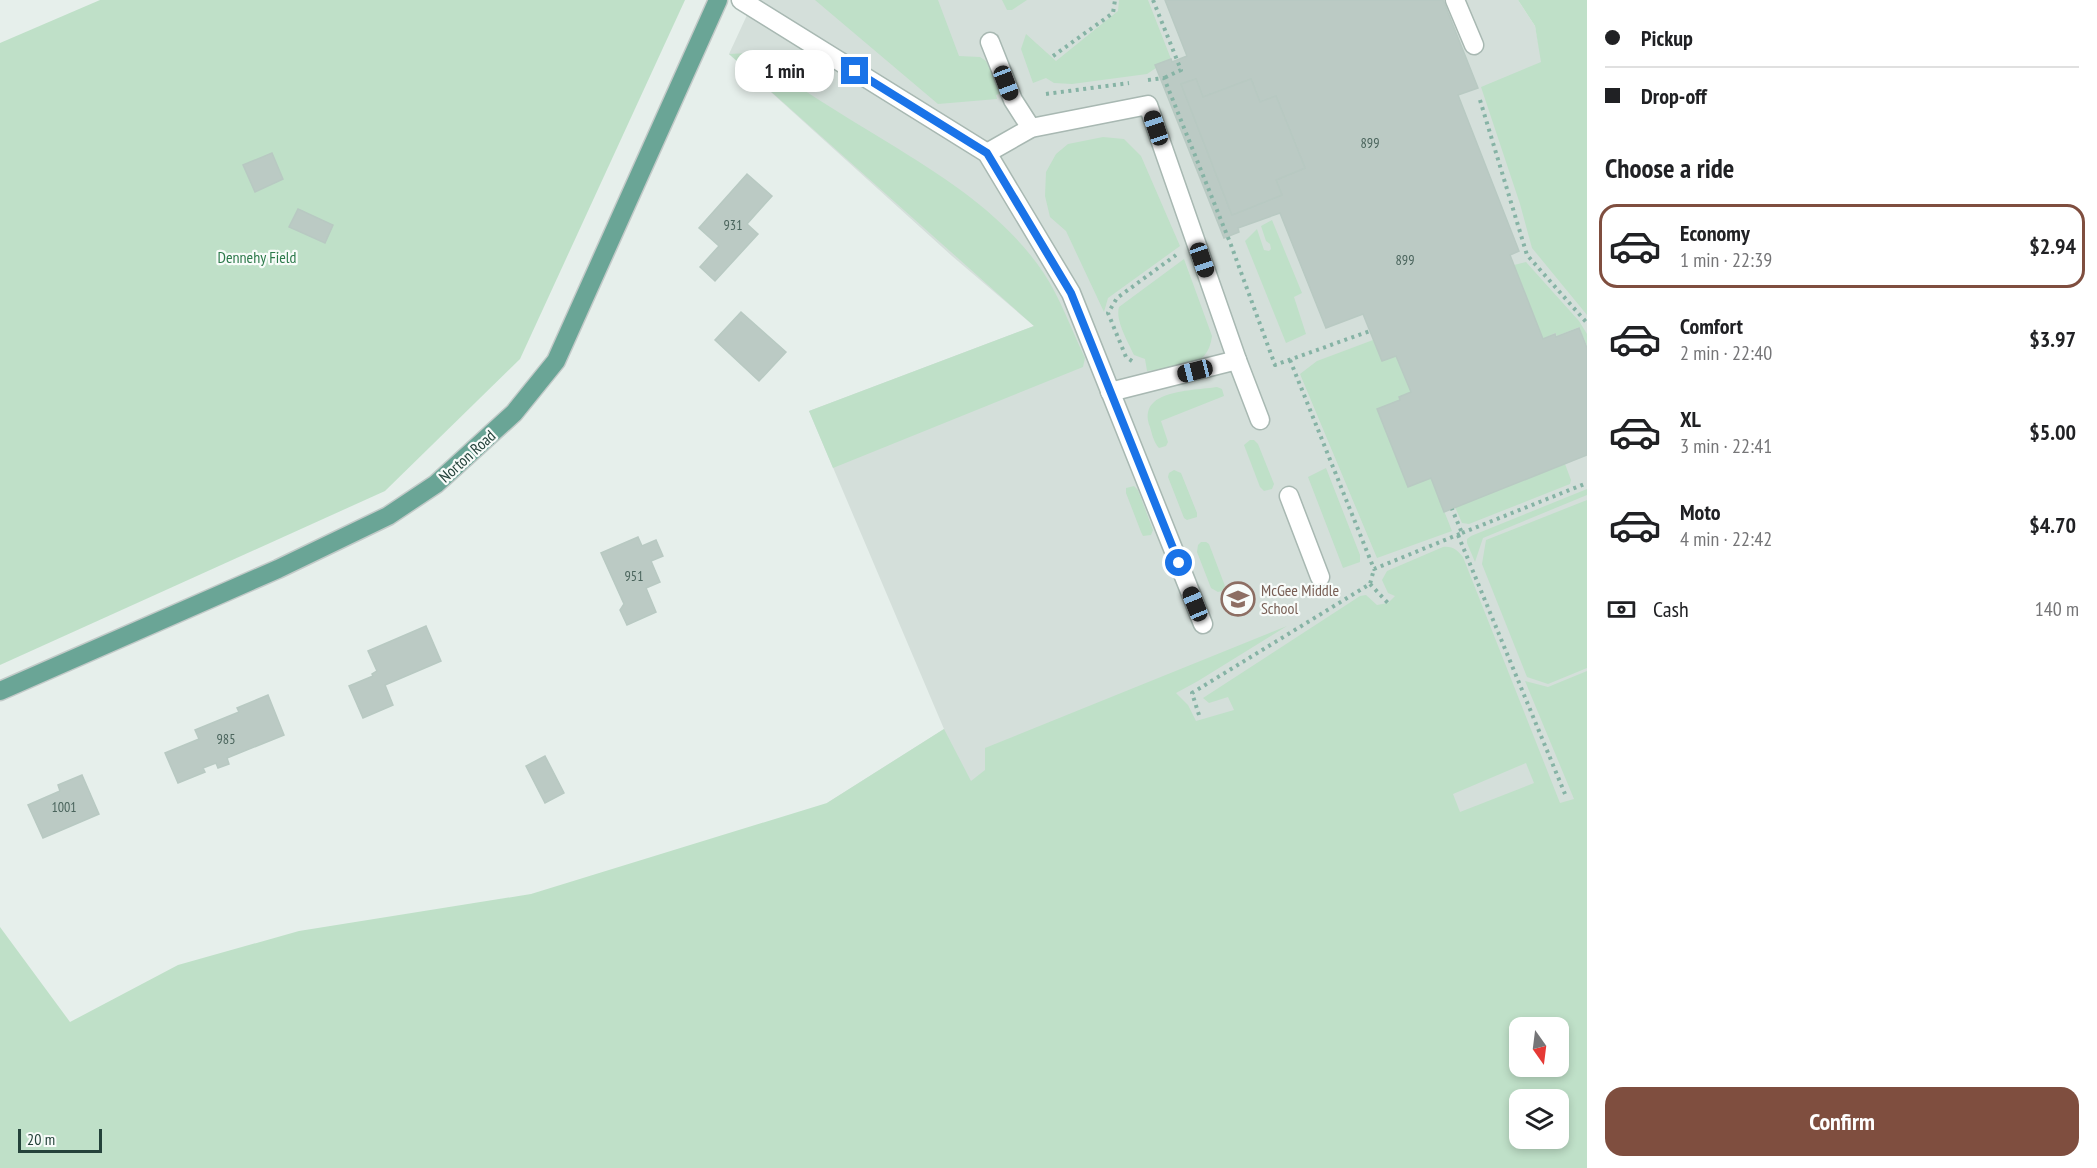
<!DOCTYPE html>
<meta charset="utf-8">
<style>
body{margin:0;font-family:"PT Sans Narrow",sans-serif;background:#f6f6f6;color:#202124;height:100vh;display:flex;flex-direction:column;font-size:22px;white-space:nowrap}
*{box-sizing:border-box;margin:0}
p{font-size:20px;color:#757577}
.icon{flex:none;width:33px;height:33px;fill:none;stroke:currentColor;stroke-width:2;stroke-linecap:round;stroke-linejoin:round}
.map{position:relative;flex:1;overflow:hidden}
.side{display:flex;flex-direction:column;background:#fff;width:510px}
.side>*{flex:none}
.hud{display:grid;align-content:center;height:132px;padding:0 18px;background:#fff}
.needle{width:39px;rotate:166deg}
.buttons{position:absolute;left:1509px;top:1017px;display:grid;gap:12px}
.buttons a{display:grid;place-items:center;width:60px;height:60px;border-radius:12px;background:#fff;box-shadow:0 3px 9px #0003;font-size:30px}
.scale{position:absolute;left:18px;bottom:15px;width:84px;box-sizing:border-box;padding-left:6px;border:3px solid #24423a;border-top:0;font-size:16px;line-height:21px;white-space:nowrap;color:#24423a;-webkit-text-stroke:4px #f7fbf9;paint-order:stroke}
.end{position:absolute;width:27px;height:27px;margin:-14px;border:8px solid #1a73e8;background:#fff;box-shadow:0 0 0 3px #fff}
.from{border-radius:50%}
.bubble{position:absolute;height:42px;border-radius:18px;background:#fff;box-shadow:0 3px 9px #0003;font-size:20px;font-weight:700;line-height:42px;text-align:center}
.car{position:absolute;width:18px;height:36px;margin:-18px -9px;border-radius:8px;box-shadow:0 0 4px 2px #0007;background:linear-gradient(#222 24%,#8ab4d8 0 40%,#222 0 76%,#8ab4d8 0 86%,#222 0)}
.hud b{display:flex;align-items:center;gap:21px;height:57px;font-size:22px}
.hud b+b{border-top:2px solid #e0e0e0}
.hud i{width:15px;height:15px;background:#202124}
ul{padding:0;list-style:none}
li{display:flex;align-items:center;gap:18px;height:84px;margin:0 12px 9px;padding:0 6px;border:3px solid transparent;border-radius:18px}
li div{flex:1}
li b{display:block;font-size:22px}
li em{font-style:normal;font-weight:700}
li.current{border-color:#7f4e3f}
li>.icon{width:54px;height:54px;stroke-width:1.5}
h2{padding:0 18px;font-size:27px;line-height:72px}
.pay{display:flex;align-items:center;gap:15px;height:66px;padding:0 18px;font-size:22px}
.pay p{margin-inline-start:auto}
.primary-button{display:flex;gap:12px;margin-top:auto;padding:12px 18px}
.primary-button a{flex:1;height:69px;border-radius:18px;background:#7f4e3f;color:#fff;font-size:24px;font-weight:700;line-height:69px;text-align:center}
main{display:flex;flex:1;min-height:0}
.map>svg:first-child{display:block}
</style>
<main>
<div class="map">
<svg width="1587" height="1168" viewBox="0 0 1587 1168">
<rect width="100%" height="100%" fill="#e6efeb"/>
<path fill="#d4dfda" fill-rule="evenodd" d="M754,0H1518L1535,26L1542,62L1587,228V1029L1574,1168H1002L827,803L944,729L809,411L1034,326L952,256L729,54ZM1520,1028H1558V1066H1520ZM1520,1100H1558V1138H1520Z"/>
<g fill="#bfe0c8" fill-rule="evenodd">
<path d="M100,0H685L520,359L385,491L0,665V43Z"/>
<path d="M815,0H938L959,56L980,57L986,61L1002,93L996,95L997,99L938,104Z"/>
<path d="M1002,0H1027L1012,10H1007Z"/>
<path d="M1119,0H1148L1171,59L1155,65L1156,68L1147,74L1072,84L1054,83L1046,78L1033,83L1021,49L1026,34L1056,61L1118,11Z"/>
<path d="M1518,0H1587V315L1532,248L1520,204L1481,87L1541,62L1535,26Z"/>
<path d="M749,53C791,83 835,110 879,137C941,175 1002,212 1043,272C1060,297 1072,331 1085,358L1083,367L833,468L809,411L1034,326L729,54Z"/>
<path d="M1103,137L1124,139L1141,156L1180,246L1108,298L1104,312L1066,231L1050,217L1045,196L1046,172L1056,154L1068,144Z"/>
<path d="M1272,220L1302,293L1294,297L1306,334L1286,343L1245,241L1257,229L1264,250L1269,251L1271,249L1270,244L1266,241L1261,226Z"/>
<path d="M1184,259L1212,336C1208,371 1175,367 1147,371L1145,359L1134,355C1128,342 1115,320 1119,307Z"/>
<path d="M1526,262L1579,321L1587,334V346L1579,327L1557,336L1555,333L1543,339L1514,265Z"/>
<path d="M1373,340L1382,361L1396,356L1411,392L1399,397L1400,400L1378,409L1408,487L1431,478L1452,531L1377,558L1300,374L1317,361Z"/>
<path d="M1217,387L1222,389L1224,396L1161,421L1168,442L1166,446L1159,448C1154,443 1152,434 1150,427C1136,389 1193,391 1217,387Z"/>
<path d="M1250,440H1254L1258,444L1274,484L1272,489L1264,491L1260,487L1244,445Z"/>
<path d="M1565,464L1571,480L1570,484L1469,524L1462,523L1455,507Z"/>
<path d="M1326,468L1360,555V562L1343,568L1308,477Z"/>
<path d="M1174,470L1181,473L1197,513V517L1187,520L1184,518L1168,477L1169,473Z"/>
<path d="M1134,486L1138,490L1153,530L1151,535L1143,536L1141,532L1126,493V488Z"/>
<path d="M1587,489V495L1483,538L1475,562L1467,543V539L1471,536Z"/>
<path d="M1587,500V668L1548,684L1527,677L1482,564L1486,540Z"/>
<path d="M1201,542H1206L1209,544L1225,586L1222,591L1218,592L1211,588L1197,552L1198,545Z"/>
<path d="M1443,547C1453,546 1457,550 1463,557L1560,803L1574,799L1525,681L1548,687L1587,671V1168H0V927L70,1022L178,965L299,931L531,894L827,803L944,729L971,781L985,770V748L1287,626L1198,681L1176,693L1188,705L1196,721L1234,710L1228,697L1209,703L1203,698L1360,596L1366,595L1377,605L1388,603L1395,596L1388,593L1382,580L1387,571ZM1526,763L1534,783L1460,812L1453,794ZM1520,1028H1558V1066H1520ZM1520,1100H1558V1138H1520Z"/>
</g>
<g fill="#bbcac4" stroke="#b8c9c2" stroke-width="1.5" fill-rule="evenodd">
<path d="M1165,0H1443L1478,88L1458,95L1519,251L1510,255L1543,339L1555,334L1556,337L1579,328L1587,348V455L1444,512L1431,478L1408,487L1377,409L1400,400L1399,397L1411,392L1396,356L1382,361L1363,314L1326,328L1280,213L1238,228L1239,232L1224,238L1155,65L1171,59L1172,62L1187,56ZM1196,79L1203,97L1251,79L1260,102L1276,96L1305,168L1276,180L1282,195L1232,215L1181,84Z"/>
<path d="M1196,79L1203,97L1251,79L1260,102L1276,96L1305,168L1276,180L1282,195L1232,215L1181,84Z"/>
<path d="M272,153L283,179L255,192L243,165Z"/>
<path d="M747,174L772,196L747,224L758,234L715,281L700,267L719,246L699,228Z"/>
<path d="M298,209L333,225L325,243L289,227Z"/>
<path d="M741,312L786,352L759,381L715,340Z"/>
<path d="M638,537L642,546L656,540L663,556L651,561L660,582L646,588L656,612L627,625L620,610L624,604L601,553Z"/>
<path d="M426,626L441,661L385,685L393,705L363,718L349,686L373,676L372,674L377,671L368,651Z"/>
<path d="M268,695L284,735L227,758L229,764L218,768L216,763L203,768L205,772L178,783L165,753L199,739L195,730L239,712L237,708Z"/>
<path d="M545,756L564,793L545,803L526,766Z"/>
<path d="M82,775L99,814L43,838L28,805L60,791L58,785Z"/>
</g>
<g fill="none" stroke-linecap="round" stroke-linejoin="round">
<g stroke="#a8b8b2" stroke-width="21">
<g id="minor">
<path d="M741,0L987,153L1071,293L1203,624"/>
<path d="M1455,0L1474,45"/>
<path d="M990,42L1013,100L1031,128"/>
<path d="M987,153L1031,128L1148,105L1237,360"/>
<path d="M1110,392L1237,360L1260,420"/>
<path d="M1289,496L1320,577"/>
</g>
</g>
<g stroke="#c2cac8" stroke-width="21">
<path id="major" d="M0,691L278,569L388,516L436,484L514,413L556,361L718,0"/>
</g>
<g stroke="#86b3a5" stroke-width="4" stroke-dasharray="3 4.5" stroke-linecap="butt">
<path d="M1153,0L1181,70L1164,78"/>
<path d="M1053,56L1113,13L1115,0"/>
<path d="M1148,80L1164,78L1231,245L1275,365L1370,331"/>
<path d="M1046,94L1129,83"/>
<path d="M1480,100L1527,255L1587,323"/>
<path d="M1290,360L1374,569L1462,533L1452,509"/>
<path d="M1132,361L1126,357L1108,313L1117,298L1176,255"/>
<path d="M1462,533L1587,483"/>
<path d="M1458,535L1565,794"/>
<path d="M1370,584L1388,603"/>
<path d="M1199,715L1192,693L1370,584L1374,569"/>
</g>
<use href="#minor" stroke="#fff" stroke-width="18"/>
<use href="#major" stroke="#6aa596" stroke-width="18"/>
</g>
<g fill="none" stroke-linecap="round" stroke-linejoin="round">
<path stroke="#1a73e8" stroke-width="8" d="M855,71L987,153L1071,293L1179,563"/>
</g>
<defs>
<g id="school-ring" transform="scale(1.725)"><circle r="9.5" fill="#f7fbf9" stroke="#8d6e63" stroke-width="1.5"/><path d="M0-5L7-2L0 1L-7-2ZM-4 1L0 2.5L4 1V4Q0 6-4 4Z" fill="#8d6e63"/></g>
</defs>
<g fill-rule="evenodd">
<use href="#school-ring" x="1238" y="599"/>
</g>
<g text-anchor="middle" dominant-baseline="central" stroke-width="4.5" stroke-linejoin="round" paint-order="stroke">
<g font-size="14" fill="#4a645c">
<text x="1370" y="143">899</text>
<text x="733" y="225">931</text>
<text x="1405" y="260">899</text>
<text x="634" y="576">951</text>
<text x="226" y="739">985</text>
<text x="64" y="807">1001</text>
</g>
<g font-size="16" fill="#2d7a4b" stroke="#f7fbf9">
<text x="257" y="257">Dennehy Field</text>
</g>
<g font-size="16" fill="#24423a" stroke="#f7fbf9">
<text transform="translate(467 456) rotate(-42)">Norton Road</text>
</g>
<g font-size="16" fill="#785e54" stroke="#f7fbf9" text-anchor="start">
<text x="1261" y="590">McGee Middle<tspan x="1261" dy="18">School</tspan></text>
</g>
</g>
</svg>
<div class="buttons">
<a><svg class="needle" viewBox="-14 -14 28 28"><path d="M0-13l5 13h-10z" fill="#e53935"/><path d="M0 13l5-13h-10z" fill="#757577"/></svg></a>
<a><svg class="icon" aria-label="layers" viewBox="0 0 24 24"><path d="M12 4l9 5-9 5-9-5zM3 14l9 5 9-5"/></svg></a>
</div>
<div class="scale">20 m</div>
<i class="end from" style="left:1179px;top:563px"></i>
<i class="end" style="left:855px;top:71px"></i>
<div class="bubble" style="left:735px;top:50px;width:99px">1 min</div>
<i class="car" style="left:1006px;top:83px;rotate:159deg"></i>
<i class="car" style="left:1156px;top:128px;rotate:341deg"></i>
<i class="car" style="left:1202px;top:260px;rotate:161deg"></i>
<i class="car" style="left:1195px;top:371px;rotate:256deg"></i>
<i class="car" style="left:1195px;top:604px;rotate:338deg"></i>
</div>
<section class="side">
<div class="hud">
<b><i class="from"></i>Pickup</b>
<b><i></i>Drop-off</b>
</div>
<h2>Choose a ride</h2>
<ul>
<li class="current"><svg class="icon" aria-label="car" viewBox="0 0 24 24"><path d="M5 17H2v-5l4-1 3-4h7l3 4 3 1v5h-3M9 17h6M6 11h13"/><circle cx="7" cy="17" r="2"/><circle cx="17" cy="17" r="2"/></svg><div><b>Economy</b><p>1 min · 22:39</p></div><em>$2.94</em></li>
<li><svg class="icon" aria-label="car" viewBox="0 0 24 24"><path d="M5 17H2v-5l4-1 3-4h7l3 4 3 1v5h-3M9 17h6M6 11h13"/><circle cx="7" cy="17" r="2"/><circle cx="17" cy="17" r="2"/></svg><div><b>Comfort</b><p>2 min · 22:40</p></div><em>$3.97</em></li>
<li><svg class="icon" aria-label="car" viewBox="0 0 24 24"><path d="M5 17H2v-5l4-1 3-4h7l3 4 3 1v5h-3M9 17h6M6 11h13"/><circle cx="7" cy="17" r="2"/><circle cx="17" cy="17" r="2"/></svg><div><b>XL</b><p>3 min · 22:41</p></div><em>$5.00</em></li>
<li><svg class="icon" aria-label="car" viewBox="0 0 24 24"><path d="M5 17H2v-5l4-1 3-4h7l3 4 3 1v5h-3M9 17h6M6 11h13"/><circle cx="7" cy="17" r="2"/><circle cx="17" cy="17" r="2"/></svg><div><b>Moto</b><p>4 min · 22:42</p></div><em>$4.70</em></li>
</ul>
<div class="pay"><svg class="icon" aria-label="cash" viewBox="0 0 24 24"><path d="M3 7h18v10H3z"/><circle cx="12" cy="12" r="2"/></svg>Cash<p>140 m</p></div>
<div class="primary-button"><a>Confirm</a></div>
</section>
</main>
